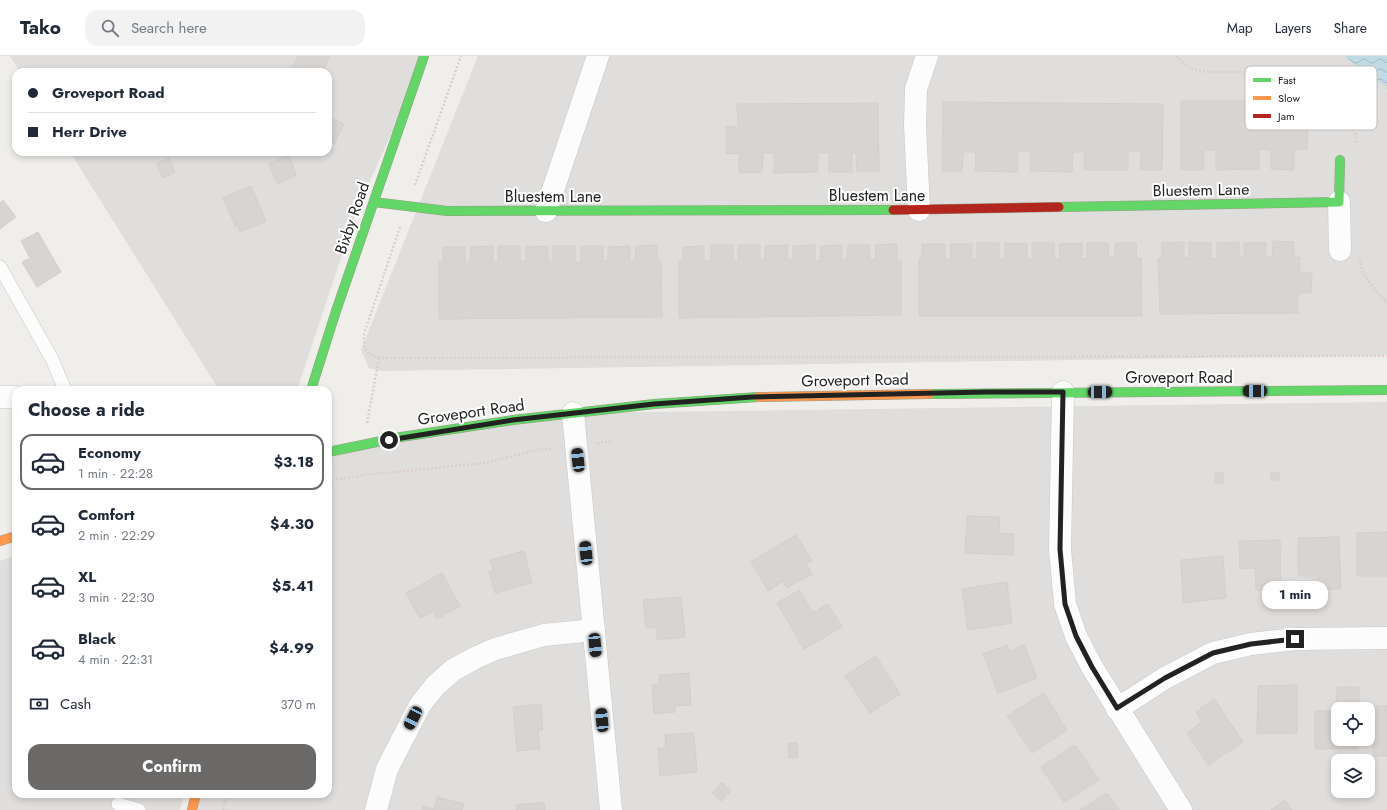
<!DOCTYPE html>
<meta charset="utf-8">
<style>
body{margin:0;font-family:Jost,sans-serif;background:#f2f2f3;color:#1f2937;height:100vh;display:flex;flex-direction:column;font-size:15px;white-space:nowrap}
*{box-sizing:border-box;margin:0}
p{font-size:13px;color:#747a83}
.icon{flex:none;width:22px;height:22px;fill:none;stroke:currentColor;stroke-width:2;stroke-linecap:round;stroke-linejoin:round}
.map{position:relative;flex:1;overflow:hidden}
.panel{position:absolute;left:12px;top:330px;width:320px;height:412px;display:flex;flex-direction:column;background:#fff;border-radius:12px;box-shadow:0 2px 6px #0003}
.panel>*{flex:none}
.top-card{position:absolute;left:12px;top:12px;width:320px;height:88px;border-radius:12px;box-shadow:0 2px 6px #0003;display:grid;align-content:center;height:88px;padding:0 16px;background:#fff}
.buttons{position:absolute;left:1331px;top:646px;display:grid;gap:8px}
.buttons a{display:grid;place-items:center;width:44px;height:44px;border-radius:8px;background:#fff;box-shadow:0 2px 6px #0003;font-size:20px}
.end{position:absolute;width:18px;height:18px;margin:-9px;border:5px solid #222;background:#fff;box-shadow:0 0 0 2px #fff}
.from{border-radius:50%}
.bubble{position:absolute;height:28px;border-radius:12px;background:#fff;box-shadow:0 2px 6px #0003;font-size:13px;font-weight:700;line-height:28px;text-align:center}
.car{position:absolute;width:12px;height:24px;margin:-12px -6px;border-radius:5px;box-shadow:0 0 3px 1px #0007;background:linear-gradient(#222 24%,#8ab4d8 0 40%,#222 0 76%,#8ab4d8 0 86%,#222 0)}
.top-card b{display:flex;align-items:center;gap:14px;height:38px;font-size:15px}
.top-card b+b{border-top:1px solid #e0e1e3}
.top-card i{width:10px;height:10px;background:#1f2937}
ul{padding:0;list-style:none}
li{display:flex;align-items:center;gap:12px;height:56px;margin:0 8px 6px;padding:0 8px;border:2px solid transparent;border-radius:12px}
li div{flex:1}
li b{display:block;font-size:15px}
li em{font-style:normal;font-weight:700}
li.active{border-color:#6a6968}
li>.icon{width:36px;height:36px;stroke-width:1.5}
h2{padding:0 16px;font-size:18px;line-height:48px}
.pay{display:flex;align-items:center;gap:10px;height:44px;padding:0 16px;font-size:15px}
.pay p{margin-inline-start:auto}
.button{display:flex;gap:8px;margin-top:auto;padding:8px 16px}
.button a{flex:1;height:46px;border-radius:12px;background:#6a6968;color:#fff;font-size:16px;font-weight:700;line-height:46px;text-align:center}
header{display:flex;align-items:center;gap:24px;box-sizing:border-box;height:56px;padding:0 20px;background:#fff;border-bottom:1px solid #e0e1e3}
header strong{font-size:19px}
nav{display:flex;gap:22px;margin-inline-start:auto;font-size:14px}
.search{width:280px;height:36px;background:#f2f2f3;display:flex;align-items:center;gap:10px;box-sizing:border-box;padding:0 14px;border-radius:12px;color:#747a83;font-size:15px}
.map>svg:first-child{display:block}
</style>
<header>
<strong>Tako</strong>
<div class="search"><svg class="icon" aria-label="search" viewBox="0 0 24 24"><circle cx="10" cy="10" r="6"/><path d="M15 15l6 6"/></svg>Search here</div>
<nav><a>Map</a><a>Layers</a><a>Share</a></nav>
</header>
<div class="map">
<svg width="1387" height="754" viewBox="0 0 1387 754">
<defs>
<pattern id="water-waves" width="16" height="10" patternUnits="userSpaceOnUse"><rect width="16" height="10" fill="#bfdbe3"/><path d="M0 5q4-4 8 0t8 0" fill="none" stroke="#a4bcc2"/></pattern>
</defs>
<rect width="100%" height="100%" fill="#f0eeeb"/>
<g fill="#dfdedc" fill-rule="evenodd">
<path d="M10,0H426L357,154L297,334H219L70,96H328V16H20Z"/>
<path d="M478,0H1387V299L381,315L369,312L361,294Z"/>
<path d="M1387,346V754H192L196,738H328V396L573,357ZM1338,653H1368V683H1338ZM1338,705H1368V735H1338Z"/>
<path d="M16,499V738H184L180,754H0V505Z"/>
</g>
<path fill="url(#water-waves)" d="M1344,0H1387V34L1384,29L1368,19Z"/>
<g fill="#d7d4d2" stroke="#d3d0cc">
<path d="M298,0H330L322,16H290Z"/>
<path d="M1181,45H1295L1296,66H1308L1307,93H1294V114L1271,113V94H1259V113L1216,114V94H1204V114H1181Z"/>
<path d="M943,46L1163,48L1162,114H1140L1141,95H1128V114H1084V96H1073L1072,116L1030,115V96L1018,95V116L975,115L976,96H963L962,115H942Z"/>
<path d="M878,47L879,115H857L856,97H852V116H829V96L818,97V116L774,117V97H763L762,116L739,117V97L726,98V71L738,70L737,48Z"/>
<path d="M328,61L344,68L334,88L328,85Z"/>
<path d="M289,99L296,119L278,128L269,108Z"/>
<path d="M169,102L175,116L163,122L157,107Z"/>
<path d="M251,130L266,165L240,176L238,170L236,171L223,142Z"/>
<path d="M3,144L16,161L0,173V147Z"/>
<path d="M38,176L61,216L37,231L22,206L30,202L21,185Z"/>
<path d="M1273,185L1294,186V202L1300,201V217H1312L1311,237H1298V257L1160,258L1158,202H1162V187L1184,186V202H1189V186L1211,187V202H1217V187L1239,186V201H1244V187L1266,186V201H1272Z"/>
<path d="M977,187H999V203H1005V187L1027,188V203H1032V187H1054V203H1060L1059,188L1082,187V202L1087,203V187H1108L1109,202H1115V187H1136L1137,202H1141L1142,260H919V203H922V188H945V204L951,203L950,188H972V203H977Z"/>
<path d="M897,188V204H901V259L679,262V205H683V191L704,190V205H711V189H733V205H738V189H760V204H765V190L788,189L787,204H793V190L815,189V204L820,205L821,190L842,189V204H847L848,189H869L870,204L875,203L876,189Z"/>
<path d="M657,189L658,205H661L662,261L439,263V206H443V191H465V206H470L471,191L493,190V206H498V190H520V206L526,205V191L548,190V205H553V190H575V206H581V190H603V205H608V191L630,190V205H635L636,190Z"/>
<path d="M1215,417H1223L1224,427H1215Z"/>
<path d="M1271,417H1280L1279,424H1271Z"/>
<path d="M967,460L1000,461L999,477L1014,478L1013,499L965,497Z"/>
<path d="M1387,476V520H1357V477Z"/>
<path d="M796,479L812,505L806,508L812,518L787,532L783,525L768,535L751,506Z"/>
<path d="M1339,481L1341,533H1317V520H1298V482Z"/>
<path d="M1280,484L1281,533L1256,534L1255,512L1240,513L1239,485Z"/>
<path d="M524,495L532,527L495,537L489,515L493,514L490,504Z"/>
<path d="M1223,500L1226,542L1183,547L1181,504Z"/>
<path d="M442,517L460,550L437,563L433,555L420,562L406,537Z"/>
<path d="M1007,526L1012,567L968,574L962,533Z"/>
<path d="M799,534L813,557L828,548L842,571L804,593L777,547Z"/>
<path d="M681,541L685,581L657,584L656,571L646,572L643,544Z"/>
<path d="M1007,589L1009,595L1024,589L1037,622L998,637L983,598Z"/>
<path d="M876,600L900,638L870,657L845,620Z"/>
<path d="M689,617L691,649L675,650V656L654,658L652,629L660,628L659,619Z"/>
<path d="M1297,629V677L1257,678L1258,630Z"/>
<path d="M1337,631H1359V653H1338V683H1359L1358,693H1315V655H1336Z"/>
<path d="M1044,637L1067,674L1032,697L1007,660Z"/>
<path d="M1214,643L1243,686L1208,709L1187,677L1202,666L1196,656Z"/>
<path d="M541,648L543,674L538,675L540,693L517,695L513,651Z"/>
<path d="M1374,650H1387V700H1373Z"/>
<path d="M694,677L697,716L660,720L658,692H666L665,679Z"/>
<path d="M797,687L798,701L789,702L788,688Z"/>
<path d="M1075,689L1099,724L1064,746L1041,711Z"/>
<path d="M722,726L731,735L721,745L712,737Z"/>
<path d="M1107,737L1119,754H1080Z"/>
<path d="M437,741L464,748L462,754H422L423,750L434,753Z"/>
<path d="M1285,744L1292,754H1271Z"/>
<path d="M544,746L545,754H516V749Z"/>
</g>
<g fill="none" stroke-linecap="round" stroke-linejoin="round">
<g stroke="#c9c8c7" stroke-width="14">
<g id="lane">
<path d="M0,211L52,303L65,334"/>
<path d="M118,748L139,754"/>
</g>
</g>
<g stroke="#c9c8c7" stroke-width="23">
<g id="street">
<path d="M1339,146L1340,194"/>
<path d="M919,154L915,69L916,33L927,0"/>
<path d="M546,155L598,0"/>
<path d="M1063,336L1060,493L1065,548L1076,580L1092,611L1181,754"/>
<path d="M0,341H16"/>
<path d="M573,357L611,754"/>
<path d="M1117,653L1165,622L1213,597L1251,588L1295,583L1387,582"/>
<path d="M376,754L387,713L420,649L435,630L453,614L475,602L495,593L544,579L594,574"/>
</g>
</g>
<g stroke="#999a82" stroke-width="10">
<g id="fast">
<path d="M374,146L447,155L893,154"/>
<path d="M1059,151L1339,146L1340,104"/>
<path d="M311,334L336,255L424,0"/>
<path d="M930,338L1387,334"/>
<path d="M328,396L401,381L513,364L654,348L758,341"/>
</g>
</g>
<g stroke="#999a82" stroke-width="10">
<g id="slow">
<path d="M758,341L930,338"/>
<path d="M0,485L16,480"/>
<path d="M192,754L196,738"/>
</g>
</g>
<g stroke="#999a82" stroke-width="10">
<path id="jam" d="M893,154L1059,151"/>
</g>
<g stroke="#dccecd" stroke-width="2.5" stroke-dasharray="2 2" stroke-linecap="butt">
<path d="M1176,0L1187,10L1195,14L1208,16H1279L1292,18L1308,27L1338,58L1356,78V88"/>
<path d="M415,129L461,0"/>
<path d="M400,171L365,275C362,290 364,298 379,302L1387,300"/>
<path d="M1360,203C1361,221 1376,234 1387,247"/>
<path d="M367,367L379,302"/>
<path d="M597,387L612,385"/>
<path d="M328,425L365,419L484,407L538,394L555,392"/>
<path d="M223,754L227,738"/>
</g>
<use href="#lane" stroke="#fdfcfc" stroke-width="13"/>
<use href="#street" stroke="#fdfcfc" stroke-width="22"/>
<use href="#fast" stroke="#63d668" stroke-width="9"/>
<use href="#slow" stroke="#ff974d" stroke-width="9"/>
<use href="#jam" stroke="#b3261e" stroke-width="9"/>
</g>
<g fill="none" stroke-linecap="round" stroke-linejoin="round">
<path stroke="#222" stroke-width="5" d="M389,384L513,364L654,348L752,341L986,336H1063L1060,493L1065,548L1076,580L1092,611L1117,652L1165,622L1213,597L1251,588L1295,583"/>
</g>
<g text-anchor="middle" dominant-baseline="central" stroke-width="4" stroke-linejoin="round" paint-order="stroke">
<g font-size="16" fill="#222" stroke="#fff">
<text transform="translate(1201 134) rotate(-1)">Bluestem Lane</text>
<text x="877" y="139">Bluestem Lane</text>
<text x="553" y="140">Bluestem Lane</text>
<text transform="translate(352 162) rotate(-71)">Bixby Road</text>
<text x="1179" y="321">Groveport Road</text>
<text transform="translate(855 324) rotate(-1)">Groveport Road</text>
<text transform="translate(471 356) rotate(-8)">Groveport Road</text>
</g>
</g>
<rect x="1245" y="10" width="132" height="64" rx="6" fill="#fff" stroke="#bdbdbd" stroke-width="1"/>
<rect x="1253" y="22" width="18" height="4" fill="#63d668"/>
<rect x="1253" y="40" width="18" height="4" fill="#ff974d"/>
<rect x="1253" y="58" width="18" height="4" fill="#b3261e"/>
<g font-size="11" fill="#222">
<text x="1278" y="28">Fast</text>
<text x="1278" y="46">Slow</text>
<text x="1278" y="64">Jam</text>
</g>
</svg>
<div class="buttons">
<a><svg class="icon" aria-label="locate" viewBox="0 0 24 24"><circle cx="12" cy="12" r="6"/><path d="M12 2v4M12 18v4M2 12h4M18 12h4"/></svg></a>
<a><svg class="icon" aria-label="layers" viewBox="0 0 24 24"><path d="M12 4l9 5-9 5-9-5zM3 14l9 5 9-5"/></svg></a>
</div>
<i class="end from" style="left:389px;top:384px"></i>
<i class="end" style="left:1295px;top:583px"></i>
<div class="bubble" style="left:1262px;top:525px;width:66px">1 min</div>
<i class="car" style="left:1255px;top:335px;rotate:270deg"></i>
<i class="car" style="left:1100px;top:336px;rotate:89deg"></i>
<i class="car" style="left:578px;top:404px;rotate:354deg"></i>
<i class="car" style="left:586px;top:497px;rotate:354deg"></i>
<i class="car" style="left:595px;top:589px;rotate:175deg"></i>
<i class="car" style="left:413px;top:662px;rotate:207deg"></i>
<i class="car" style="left:602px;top:664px;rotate:355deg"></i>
<div class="top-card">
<b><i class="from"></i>Groveport Road</b>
<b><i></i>Herr Drive</b>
</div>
<section class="panel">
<h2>Choose a ride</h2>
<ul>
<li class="active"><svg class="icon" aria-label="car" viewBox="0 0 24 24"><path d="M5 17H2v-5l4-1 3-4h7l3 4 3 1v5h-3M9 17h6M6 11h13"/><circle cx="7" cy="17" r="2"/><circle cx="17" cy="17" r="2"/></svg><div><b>Economy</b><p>1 min · 22:28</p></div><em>$3.18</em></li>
<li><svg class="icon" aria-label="car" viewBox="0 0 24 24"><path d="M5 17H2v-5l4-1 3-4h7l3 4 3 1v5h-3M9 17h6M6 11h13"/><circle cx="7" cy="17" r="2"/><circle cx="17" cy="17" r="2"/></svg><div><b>Comfort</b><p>2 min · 22:29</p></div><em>$4.30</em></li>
<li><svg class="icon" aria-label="car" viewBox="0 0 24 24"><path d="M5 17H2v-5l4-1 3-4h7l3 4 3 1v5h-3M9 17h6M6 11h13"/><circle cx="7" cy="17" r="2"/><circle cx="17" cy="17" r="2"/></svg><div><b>XL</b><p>3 min · 22:30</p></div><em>$5.41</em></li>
<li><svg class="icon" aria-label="car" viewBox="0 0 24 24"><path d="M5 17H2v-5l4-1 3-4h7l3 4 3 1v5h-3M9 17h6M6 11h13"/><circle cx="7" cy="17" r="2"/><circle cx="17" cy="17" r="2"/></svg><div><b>Black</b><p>4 min · 22:31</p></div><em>$4.99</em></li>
</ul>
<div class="pay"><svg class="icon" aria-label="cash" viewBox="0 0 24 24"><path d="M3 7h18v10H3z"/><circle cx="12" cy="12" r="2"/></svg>Cash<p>370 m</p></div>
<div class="button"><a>Confirm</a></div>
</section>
</div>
